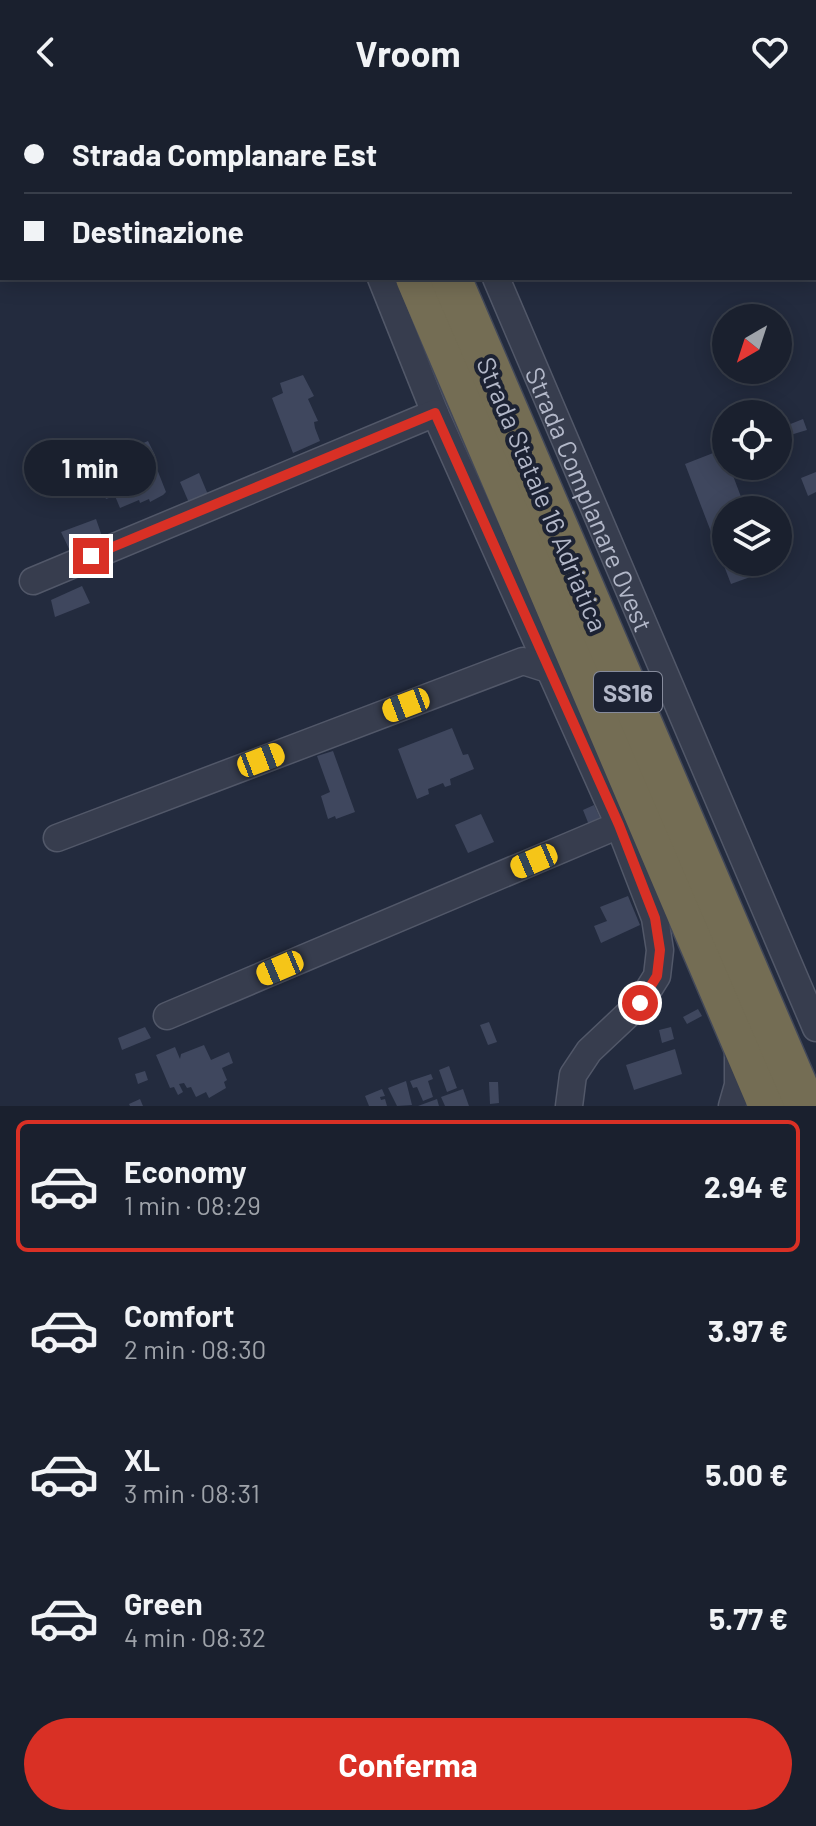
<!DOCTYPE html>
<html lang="it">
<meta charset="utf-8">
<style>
body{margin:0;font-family:Barlow,sans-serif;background:#272d3a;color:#f1f3f6;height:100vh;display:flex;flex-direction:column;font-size:30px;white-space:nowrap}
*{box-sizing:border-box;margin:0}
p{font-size:26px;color:#9fa3aa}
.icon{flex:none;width:44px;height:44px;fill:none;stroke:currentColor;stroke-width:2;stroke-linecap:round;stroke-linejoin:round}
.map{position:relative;height:1002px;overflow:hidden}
.sheet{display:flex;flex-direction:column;background:#1a202e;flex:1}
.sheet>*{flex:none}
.hud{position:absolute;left:0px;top:0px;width:816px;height:176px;box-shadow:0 4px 20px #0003,0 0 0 2px #383e4a;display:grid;align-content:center;height:176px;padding:0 24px;background:#1a202e}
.needle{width:52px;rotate:219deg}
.tools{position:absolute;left:712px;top:200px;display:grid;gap:16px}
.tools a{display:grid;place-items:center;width:80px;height:80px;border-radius:50%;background:#1a202e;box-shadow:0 4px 20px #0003,0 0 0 2px #383e4a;font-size:40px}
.end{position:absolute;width:36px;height:36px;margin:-18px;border:10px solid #d93025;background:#fff;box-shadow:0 0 0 4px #fff}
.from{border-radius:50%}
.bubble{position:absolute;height:56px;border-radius:28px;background:#1a202e;box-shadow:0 4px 20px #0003,0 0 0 2px #383e4a;font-size:26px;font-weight:700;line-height:56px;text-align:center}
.car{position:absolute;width:24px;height:48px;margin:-24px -12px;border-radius:10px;box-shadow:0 0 6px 2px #0007;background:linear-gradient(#f5c518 24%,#345 0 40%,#f5c518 0 76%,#345 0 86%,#f5c518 0)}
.hud b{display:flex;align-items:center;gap:28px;height:76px;font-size:30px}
.hud b+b{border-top:2px solid #383e4a}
.hud i{width:20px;height:20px;background:#f1f3f6}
ul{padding:14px 0 0;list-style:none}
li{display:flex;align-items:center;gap:24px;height:132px;margin:0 16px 12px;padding:0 8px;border:4px solid transparent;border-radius:12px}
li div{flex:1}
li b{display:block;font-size:30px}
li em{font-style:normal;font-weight:700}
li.current{border-color:#d93025}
li>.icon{width:72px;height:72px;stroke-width:1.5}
.button{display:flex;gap:16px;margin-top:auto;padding:16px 24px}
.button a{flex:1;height:92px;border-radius:48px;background:#d93025;color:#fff;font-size:32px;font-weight:700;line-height:92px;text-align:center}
header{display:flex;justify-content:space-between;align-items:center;height:104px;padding:0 24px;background:#1a202e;font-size:36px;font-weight:700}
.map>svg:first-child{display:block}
</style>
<header><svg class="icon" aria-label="back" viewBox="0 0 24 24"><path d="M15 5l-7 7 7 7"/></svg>Vroom<svg class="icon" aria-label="heart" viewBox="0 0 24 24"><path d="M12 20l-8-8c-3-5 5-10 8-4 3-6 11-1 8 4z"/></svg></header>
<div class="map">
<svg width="816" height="1002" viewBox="0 0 816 1002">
<rect width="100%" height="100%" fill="#232b3e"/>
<g fill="#3f475e">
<path d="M303,271L314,292L308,295L318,317L314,318L315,324L320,337L293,349L272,294L283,289L280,279Z"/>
<path d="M803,315L807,326L787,332L783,323Z"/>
<path d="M148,337L155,351L147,355L150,362L155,360L166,388L163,391L150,398L149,395L140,399L139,396L120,404L115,392L106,395L101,383L91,388L85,374L124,356L122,352L127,346Z"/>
<path d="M726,344V362L753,363L732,369L746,406H726V458H770L772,465L731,480L685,360Z"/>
<path d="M816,368V388L808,392L801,374Z"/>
<path d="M199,369L209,393L190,401L180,378Z"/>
<path d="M96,415L104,438L72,451L61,428Z"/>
<path d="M82,482L90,499L55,513L51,496Z"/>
<path d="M452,624L463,651L468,650L474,665L450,675L451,681L445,683L443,679L428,685L429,690L417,695L398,645Z"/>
<path d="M333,647L355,708L336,715L335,712L328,715L321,692L330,688L317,652Z"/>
<path d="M594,701L601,716L589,721L583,706Z"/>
<path d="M481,710L494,738L468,749L455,721Z"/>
<path d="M628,792L640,821L601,839L594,822L607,817L600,803Z"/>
<path d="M698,905L702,912L687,920L683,913Z"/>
<path d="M489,918L497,938L488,941L480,921Z"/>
<path d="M145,923L151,934L122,946L118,934Z"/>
<path d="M671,923L674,935L662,939L659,926Z"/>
<path d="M204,941L211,956L229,948L233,959L222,964L227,976L224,978L226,984L209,994L206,988L196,993L191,983L187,984L184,979L179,980L183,988L178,991L174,983L170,984L156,951L175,943L180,955L181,950Z"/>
<path d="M675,945L682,970L634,986L626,961Z"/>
<path d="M449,962L457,984L447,988L439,966Z"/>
<path d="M145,967L148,976L138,980L135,970Z"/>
<path d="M431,970L433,975L428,977L433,993L423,997L417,983L413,984L410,977Z"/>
<path d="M406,977L412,1001L397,1002L388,984Z"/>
<path d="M489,978H498L499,999L490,1000Z"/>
<path d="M382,985L385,992L380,993L381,996L385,995L387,1002H369L365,992Z"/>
<path d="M463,985L469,1002H445L441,993Z"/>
<path d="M140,995L143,1002H130L129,1000Z"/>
<path d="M437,995L439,1002H418Z"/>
</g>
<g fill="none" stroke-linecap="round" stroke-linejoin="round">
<g stroke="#525869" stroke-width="29">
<g id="minor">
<path d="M316,0V2"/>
<path d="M434,0V2"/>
<path d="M144,2L149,0"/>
<path d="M0,68L2,67"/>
<path d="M381,174L435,309L619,721L655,814L660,846L657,872L640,899L589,947L573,971L569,1002"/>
<path id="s1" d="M496,174L816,924"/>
<path d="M33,477L435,309"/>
<path d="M57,734L523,557L548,565"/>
<path d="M167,912L619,721"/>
<path d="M732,1002L738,981V946"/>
</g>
</g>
<g stroke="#424859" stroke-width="43">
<g id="highway">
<path d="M352,0L353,2"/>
<path d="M389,0V2"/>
<path d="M416,174L769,1002"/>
<path d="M451,174L806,1002"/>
</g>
</g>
<use href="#minor" stroke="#373d4e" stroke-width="26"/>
<use href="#highway" stroke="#746d54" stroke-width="40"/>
</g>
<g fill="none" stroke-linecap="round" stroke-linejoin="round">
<path stroke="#d93025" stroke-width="10" d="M91,452L435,309L619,721L655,814L660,846L657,872L640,899"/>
</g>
<g text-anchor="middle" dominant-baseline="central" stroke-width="8" stroke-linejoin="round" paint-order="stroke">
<rect fill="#1c2233" stroke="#868b9c" stroke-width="2" x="594" y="568" width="68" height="40" rx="6"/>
<g font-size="24" font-weight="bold" fill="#b3b8c9">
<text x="628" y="588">SS16</text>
</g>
<g font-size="26" fill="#b3b8c9" stroke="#1c2233">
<text transform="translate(543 390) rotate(67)">Strada Statale 16 Adriatica</text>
<text stroke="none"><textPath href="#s1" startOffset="240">Strada Complanare Ovest</textPath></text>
</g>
</g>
</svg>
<div class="tools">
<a><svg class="needle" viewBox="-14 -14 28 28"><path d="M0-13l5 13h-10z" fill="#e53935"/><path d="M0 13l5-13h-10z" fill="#9fa3aa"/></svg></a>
<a><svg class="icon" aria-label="locate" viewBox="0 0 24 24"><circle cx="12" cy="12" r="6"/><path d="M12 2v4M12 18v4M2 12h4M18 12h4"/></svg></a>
<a><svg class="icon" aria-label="layers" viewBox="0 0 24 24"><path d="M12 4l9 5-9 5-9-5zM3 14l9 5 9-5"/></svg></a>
</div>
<i class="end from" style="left:640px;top:899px"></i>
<i class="end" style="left:91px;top:452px"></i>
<div class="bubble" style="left:24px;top:336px;width:132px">1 min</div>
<i class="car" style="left:406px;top:601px;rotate:249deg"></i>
<i class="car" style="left:261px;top:656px;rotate:69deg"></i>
<i class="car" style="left:534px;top:757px;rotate:247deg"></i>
<i class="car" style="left:280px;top:864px;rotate:247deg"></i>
<div class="hud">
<b><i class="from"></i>Strada Complanare Est</b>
<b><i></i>Destinazione</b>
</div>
</div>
<section class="sheet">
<ul>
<li class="current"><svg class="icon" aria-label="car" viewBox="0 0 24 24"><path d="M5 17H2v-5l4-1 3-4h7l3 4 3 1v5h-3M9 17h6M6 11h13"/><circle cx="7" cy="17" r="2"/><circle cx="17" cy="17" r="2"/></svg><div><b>Economy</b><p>1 min · 08:29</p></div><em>2.94 €</em></li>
<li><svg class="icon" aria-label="car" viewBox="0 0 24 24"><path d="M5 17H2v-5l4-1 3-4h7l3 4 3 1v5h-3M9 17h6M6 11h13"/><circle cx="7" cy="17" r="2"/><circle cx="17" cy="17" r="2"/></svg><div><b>Comfort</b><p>2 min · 08:30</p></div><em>3.97 €</em></li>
<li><svg class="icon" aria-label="car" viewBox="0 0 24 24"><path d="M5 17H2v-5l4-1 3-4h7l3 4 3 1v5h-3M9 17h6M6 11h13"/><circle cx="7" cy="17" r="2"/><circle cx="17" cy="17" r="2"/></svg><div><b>XL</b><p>3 min · 08:31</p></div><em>5.00 €</em></li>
<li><svg class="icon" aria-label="car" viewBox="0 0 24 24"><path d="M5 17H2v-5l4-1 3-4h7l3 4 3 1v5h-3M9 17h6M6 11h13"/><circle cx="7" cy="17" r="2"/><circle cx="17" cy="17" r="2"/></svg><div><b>Green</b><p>4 min · 08:32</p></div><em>5.77 €</em></li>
</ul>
<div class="button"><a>Conferma</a></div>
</section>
